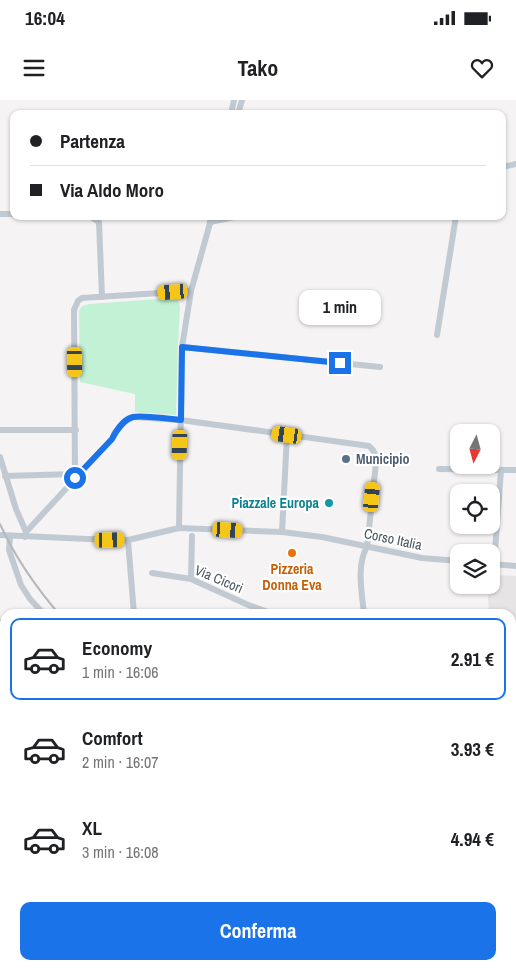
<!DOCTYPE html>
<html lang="it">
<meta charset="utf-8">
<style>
body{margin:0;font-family:"Archivo Narrow",sans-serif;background:#f6f6f6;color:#202124;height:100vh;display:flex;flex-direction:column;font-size:19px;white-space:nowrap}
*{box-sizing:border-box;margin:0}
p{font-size:16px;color:#757577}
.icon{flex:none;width:28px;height:28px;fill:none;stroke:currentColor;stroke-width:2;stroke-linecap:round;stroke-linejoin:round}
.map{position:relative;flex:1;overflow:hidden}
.details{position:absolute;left:0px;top:509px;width:516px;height:361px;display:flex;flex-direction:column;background:#fff;border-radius:15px 15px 0 0;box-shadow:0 1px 4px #0004}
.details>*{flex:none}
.banner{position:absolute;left:10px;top:10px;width:496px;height:110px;border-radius:10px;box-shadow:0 1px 4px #0004;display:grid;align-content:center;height:110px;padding:0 20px;background:#fff}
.needle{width:32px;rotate:186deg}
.tools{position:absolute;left:450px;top:324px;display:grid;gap:10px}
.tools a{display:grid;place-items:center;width:50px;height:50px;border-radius:10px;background:#fff;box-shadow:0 1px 4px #0004;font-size:25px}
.end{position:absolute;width:22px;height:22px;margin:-11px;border:6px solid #1a73e8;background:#fff;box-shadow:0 0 0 2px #fff}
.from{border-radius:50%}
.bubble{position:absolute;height:35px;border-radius:10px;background:#fff;box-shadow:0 1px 4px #0004;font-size:16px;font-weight:700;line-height:35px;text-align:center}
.car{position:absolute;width:15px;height:30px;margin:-15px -8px;border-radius:6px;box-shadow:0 0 4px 1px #0007;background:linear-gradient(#f5c518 24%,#345 0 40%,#f5c518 0 76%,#345 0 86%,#f5c518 0)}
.banner b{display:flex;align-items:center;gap:18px;height:48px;font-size:19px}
.banner b+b{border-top:1px solid #e0e0e0}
.banner i{width:12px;height:12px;background:#202124}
ul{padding:9px 0 0;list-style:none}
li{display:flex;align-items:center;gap:15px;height:82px;margin:0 10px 8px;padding:0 10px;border:2px solid transparent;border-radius:10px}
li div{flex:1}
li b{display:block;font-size:19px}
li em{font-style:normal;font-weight:700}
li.selected{border-color:#1a73e8}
li>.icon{width:45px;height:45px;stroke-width:1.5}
.cta{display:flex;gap:10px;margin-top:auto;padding:10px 20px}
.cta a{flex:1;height:58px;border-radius:10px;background:#1a73e8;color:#fff;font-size:20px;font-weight:700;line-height:58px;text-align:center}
.status{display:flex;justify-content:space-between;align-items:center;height:35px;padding:0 25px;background:#fff;direction:ltr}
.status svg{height:14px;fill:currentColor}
header{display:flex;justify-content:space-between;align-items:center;height:65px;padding:0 20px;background:#fff;font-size:22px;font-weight:700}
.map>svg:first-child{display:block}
</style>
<div class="status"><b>16:04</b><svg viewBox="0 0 49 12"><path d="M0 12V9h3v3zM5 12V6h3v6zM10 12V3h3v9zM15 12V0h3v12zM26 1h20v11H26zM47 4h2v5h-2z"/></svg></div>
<header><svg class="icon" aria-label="menu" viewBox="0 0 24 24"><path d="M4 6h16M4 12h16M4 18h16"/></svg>Tako<svg class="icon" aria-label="heart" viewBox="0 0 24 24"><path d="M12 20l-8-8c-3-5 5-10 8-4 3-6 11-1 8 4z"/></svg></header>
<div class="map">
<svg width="516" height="869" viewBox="0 0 516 869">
<rect width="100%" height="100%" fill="#f5f3f3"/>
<path fill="#e6e4e5" d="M491,475L516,476V571L511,572V514H489L488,499L489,485H491Z"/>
<path fill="#c3f1d5" d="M172,198L178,200L180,207L178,246L176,315L135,312V294L80,282L79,211L82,206L89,204Z"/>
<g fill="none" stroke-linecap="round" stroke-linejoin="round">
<g stroke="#c1cad2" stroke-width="6">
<path d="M231,14L234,0"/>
<path d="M238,14L242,0"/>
<path d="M502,67L516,64"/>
<path d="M0,114H14"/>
<path d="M89,116L99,122L102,197"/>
<path d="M210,122L239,116"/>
<path d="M437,235L456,116"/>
<path d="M182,247L380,267"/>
<path d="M0,330H76"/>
<path d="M0,357L16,409L26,432"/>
<path d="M439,369L516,370"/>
<path d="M5,376L75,374"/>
<path d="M75,378L74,210L78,201L82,198L191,191"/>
<path d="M179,428L182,247L191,191L212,116"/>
<path d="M282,432L287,335"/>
<path d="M0,435L110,440H128L179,428L282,432L322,437L422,458L459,461"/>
<path d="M10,436L9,450L21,485L30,499L44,514"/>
<path d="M25,437L26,432L112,339L115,332L125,322L133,317L181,320L369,346C375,351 376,355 376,363L367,447C356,465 362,493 364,514"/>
<path d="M128,440L134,514"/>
<path d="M491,464L516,466"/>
<path d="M494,465L501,370"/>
<path d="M152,473L191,479L246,504L273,514"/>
<path d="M191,479L192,436"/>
<path d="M0,522L5,524"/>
<path d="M511,669H516"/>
<path d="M369,865L371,869"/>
<path d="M67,869V865"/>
<path d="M184,869V865"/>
</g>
<g stroke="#b5b8bd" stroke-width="2">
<path d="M0,424C15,457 35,486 59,514"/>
<path d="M511,729H516"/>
</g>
</g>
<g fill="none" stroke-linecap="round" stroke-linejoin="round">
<path stroke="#1a73e8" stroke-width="6" d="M75,378L112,339C116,331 124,319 133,317C141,315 171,319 181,320L182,247L340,263"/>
</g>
<circle fill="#5c6f8a" stroke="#fff" stroke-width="2" cx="346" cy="359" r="5"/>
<circle fill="#0f9aa8" stroke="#fff" stroke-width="2" cx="329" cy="403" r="5"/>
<circle fill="#e8710a" stroke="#fff" stroke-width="2" cx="292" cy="453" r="5"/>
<g text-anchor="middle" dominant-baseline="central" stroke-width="4.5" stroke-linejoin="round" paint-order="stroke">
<g font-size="14" font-weight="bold" fill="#4e5e75" stroke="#fff" text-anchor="start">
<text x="356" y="359">Municipio</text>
</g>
<g font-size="14" font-weight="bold" fill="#0d838f" stroke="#fff" text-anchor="end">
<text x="319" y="403">Piazzale Europa</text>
</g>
<g font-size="14" fill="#4a5661" stroke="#fff">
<text transform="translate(393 439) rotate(12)">Corso Italia</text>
<text transform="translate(219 479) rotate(23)">Via Cicori</text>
</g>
<g font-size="14" font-weight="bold" fill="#c56008" stroke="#fff">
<text x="292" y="469">Pizzeria<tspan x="292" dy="16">Donna Eva</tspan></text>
</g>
</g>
</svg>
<div class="tools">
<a><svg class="needle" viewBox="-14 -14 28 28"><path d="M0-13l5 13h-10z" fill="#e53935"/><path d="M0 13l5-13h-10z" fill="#757577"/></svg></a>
<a><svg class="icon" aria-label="locate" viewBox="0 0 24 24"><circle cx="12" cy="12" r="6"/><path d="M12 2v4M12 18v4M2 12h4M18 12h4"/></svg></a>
<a><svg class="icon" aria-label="layers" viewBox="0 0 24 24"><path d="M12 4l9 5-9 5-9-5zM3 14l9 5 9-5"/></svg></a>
</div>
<i class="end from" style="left:75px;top:378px"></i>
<i class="end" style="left:340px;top:263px"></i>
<div class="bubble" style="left:299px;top:190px;width:82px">1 min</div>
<i class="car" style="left:173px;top:192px;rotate:266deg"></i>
<i class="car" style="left:75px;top:262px;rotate:179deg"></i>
<i class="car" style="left:287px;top:335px;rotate:278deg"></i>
<i class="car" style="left:180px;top:345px;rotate:182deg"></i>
<i class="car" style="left:372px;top:397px;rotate:6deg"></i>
<i class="car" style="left:228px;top:430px;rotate:93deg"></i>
<i class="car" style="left:110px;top:440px;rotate:89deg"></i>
<div class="banner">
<b><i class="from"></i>Partenza</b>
<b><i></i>Via Aldo Moro</b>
</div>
<section class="details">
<ul>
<li class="selected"><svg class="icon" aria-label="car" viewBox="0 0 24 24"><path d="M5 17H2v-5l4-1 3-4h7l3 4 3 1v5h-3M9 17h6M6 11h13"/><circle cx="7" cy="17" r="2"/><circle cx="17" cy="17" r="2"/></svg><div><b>Economy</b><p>1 min · 16:06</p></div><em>2.91 €</em></li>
<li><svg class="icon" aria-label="car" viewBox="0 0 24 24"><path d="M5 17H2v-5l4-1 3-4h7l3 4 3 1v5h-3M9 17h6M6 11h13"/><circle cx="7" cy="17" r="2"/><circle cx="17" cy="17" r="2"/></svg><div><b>Comfort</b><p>2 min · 16:07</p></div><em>3.93 €</em></li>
<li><svg class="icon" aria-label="car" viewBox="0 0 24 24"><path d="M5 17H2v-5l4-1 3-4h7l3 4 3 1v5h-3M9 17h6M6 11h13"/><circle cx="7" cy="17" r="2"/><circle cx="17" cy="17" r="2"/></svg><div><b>XL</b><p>3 min · 16:08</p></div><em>4.94 €</em></li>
</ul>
<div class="cta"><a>Conferma</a></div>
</section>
</div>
